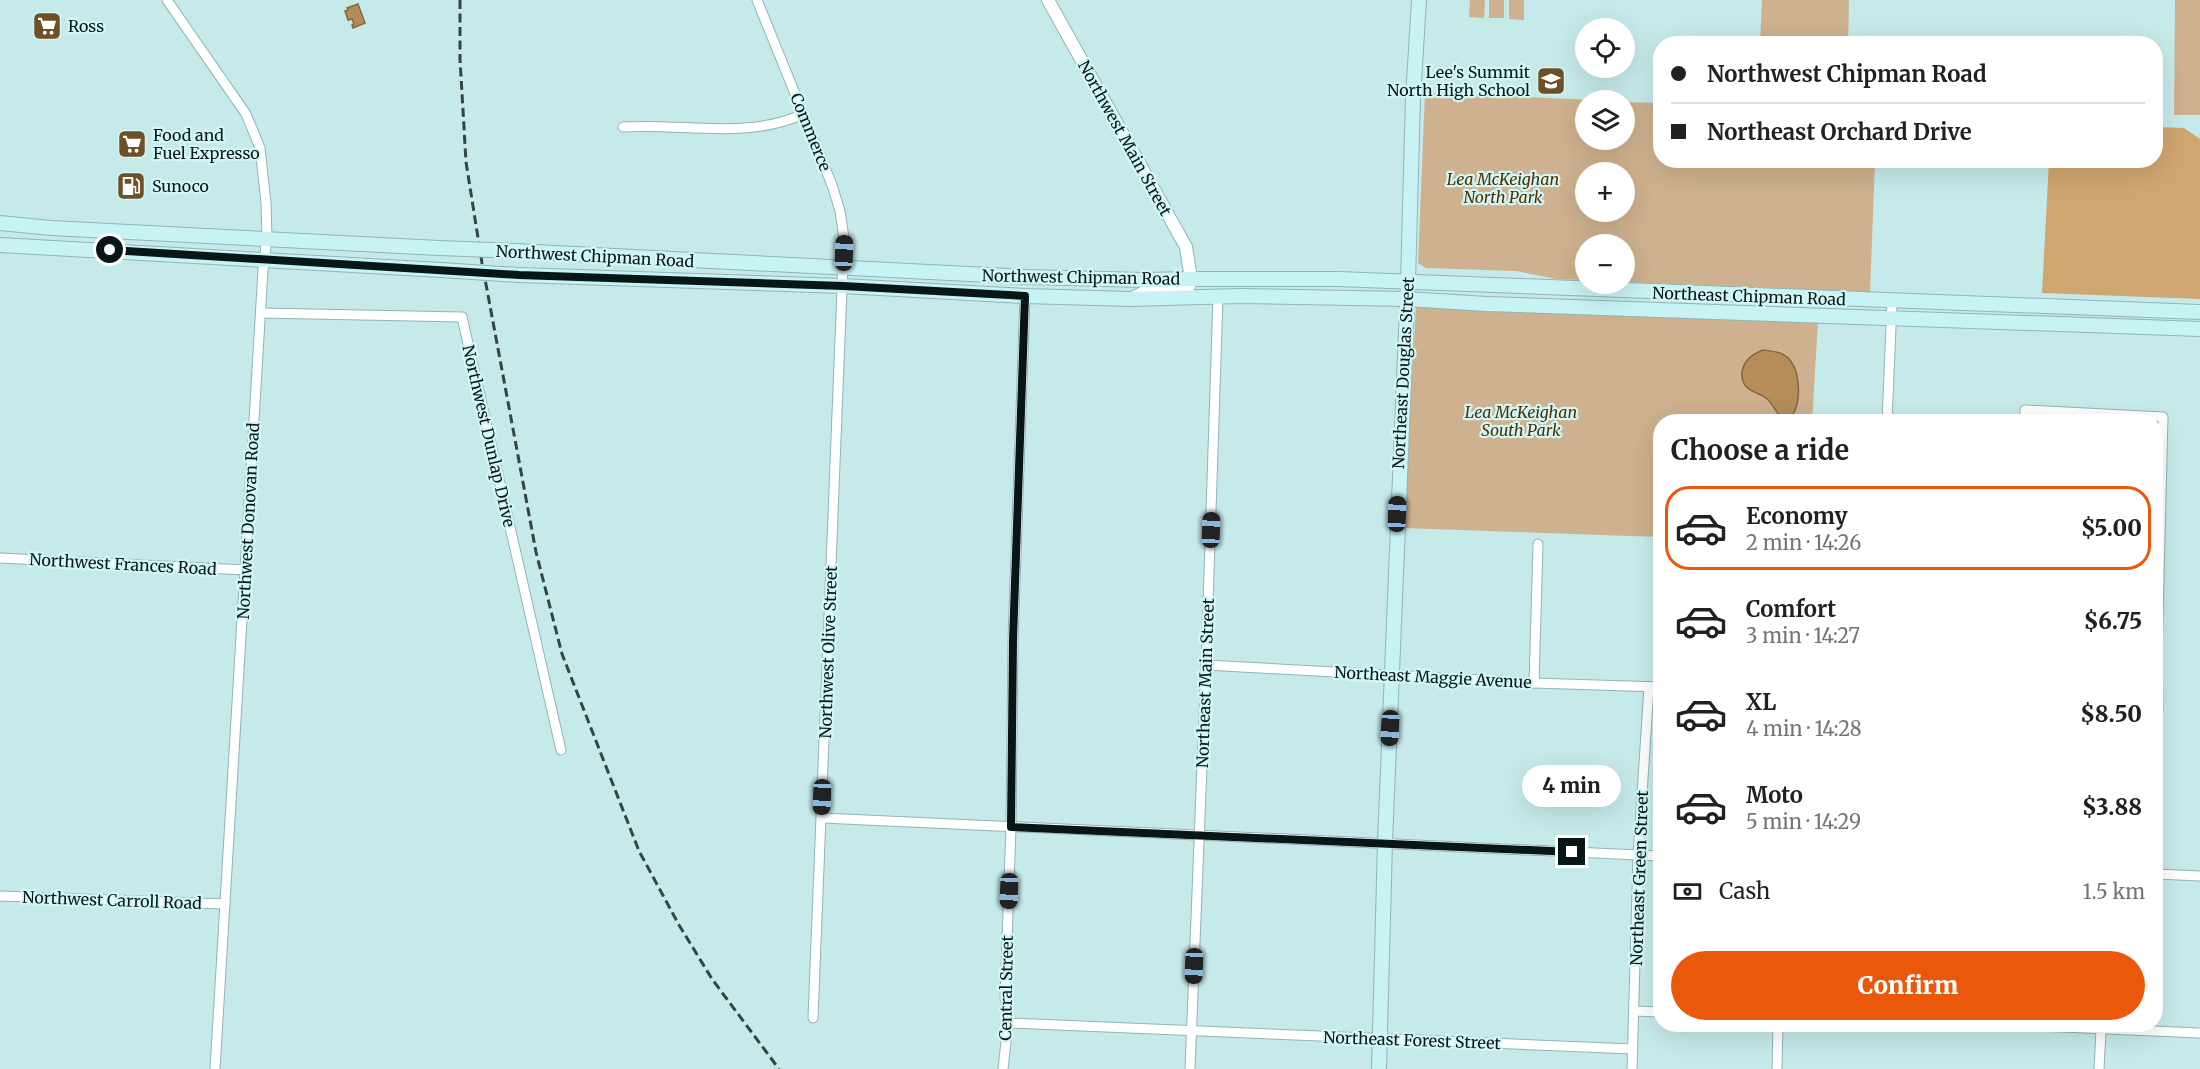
<!DOCTYPE html>
<meta charset="utf-8">
<style>
body{margin:0;font-family:Merriweather,serif;background:#f2f2f2;color:#202124;height:100vh;display:flex;flex-direction:column;font-size:22px;white-space:nowrap}
*{box-sizing:border-box;margin:0}
p{font-size:20px;color:#757577}
.icon{flex:none;width:33px;height:33px;fill:none;stroke:currentColor;stroke-width:2;stroke-linecap:round;stroke-linejoin:round}
.map{position:relative;flex:1;overflow:hidden}
.sheet{position:absolute;left:1653px;top:414px;width:510px;height:618px;display:flex;flex-direction:column;background:#fff;border-radius:24px;box-shadow:0 6px 24px #0002}
.sheet>*{flex:none}
.banner{position:absolute;left:1653px;top:36px;width:510px;height:132px;border-radius:24px;box-shadow:0 6px 24px #0002;display:grid;align-content:center;height:132px;padding:0 18px;background:#fff}
.controls{position:absolute;left:1575px;top:18px;display:grid;gap:12px}
.controls a{display:grid;place-items:center;width:60px;height:60px;border-radius:50%;background:#fff;box-shadow:0 6px 24px #0002;font-size:30px}
.end{position:absolute;width:27px;height:27px;margin:-14px;border:8px solid #091616;background:#fff;box-shadow:0 0 0 3px #fff}
.from{border-radius:50%}
.bubble{position:absolute;height:42px;border-radius:21px;background:#fff;box-shadow:0 6px 24px #0002;font-size:20px;font-weight:800;line-height:42px;text-align:center}
.car{position:absolute;width:18px;height:36px;margin:-18px -9px;border-radius:8px;box-shadow:0 0 4px 2px #0007;background:linear-gradient(#222 24%,#8ab4d8 0 40%,#222 0 76%,#8ab4d8 0 86%,#222 0)}
.banner b{display:flex;align-items:center;gap:21px;height:57px;font-size:22px}
.banner b+b{border-top:2px solid #e0e0e0}
.banner i{width:15px;height:15px;background:#202124}
ul{padding:0;list-style:none}
li{display:flex;align-items:center;gap:18px;height:84px;margin:0 12px 9px;padding:0 6px;border:3px solid transparent;border-radius:24px}
li div{flex:1}
li b{display:block;font-size:22px}
li em{font-style:normal;font-weight:800}
li.active{border-color:#ea580c}
li>.icon{width:54px;height:54px;stroke-width:1.5}
h2{padding:0 18px;font-size:27px;line-height:72px}
.pay{display:flex;align-items:center;gap:15px;height:66px;padding:0 18px;font-size:22px}
.pay p{margin-inline-start:auto}
.action{display:flex;gap:12px;margin-top:auto;padding:12px 18px}
.action a{flex:1;height:69px;border-radius:36px;background:#ea580c;color:#fff;font-size:24px;font-weight:800;line-height:69px;text-align:center}
.map>svg:first-child{display:block}
</style>
<div class="map">
<svg width="2200" height="1069" viewBox="0 0 2200 1069">
<rect width="100%" height="100%" fill="#c6eaea"/>
<g fill="#ceb18e" fill-rule="evenodd">
<path d="M1470,0H1485L1484,18L1469,17Z"/>
<rect x="1489" y="0" width="15" height="18"/>
<path d="M1509,0H1524V20L1509,19Z"/>
<path d="M1762,0H1849L1848,43H1760Z"/>
<path d="M2175,0H2200V115H2174Z"/>
<path d="M1425,93L1594,100H1586V140H1624L1625,102L1660,103V160L1875,161L1870,292L1625,282L1624,244H1586L1585,280L1556,279L1516,271L1426,268L1418,263ZM1624,172V212H1586V172Z"/>
<path d="M1416,307L1818,322L1812,421L1660,422V537L1403,528Z"/>
</g>
<path fill="#d0a670" d="M2156,127L2184,128L2200,139V299L2042,293L2049,161L2156,160Z"/>
<g fill="#b68d59" stroke="#826945" stroke-width="1.5">
<path d="M358,4L365,23L353,28L352,25L354,24L352,19L348,20L345,11L348,10L347,8Z"/>
<path d="M1763,350C1772,351 1784,352 1790,360C1801,374 1802,407 1789,419C1775,417 1775,405 1766,398C1761,394 1754,393 1749,389C1744,386 1743,382 1742,377C1741,363 1750,355 1763,350Z"/>
</g>
<g fill="none" stroke-linecap="round" stroke-linejoin="round">
<g stroke="#92b4b4" stroke-width="11">
<g id="minor">
<path d="M167,0L246,114L260,148L266,203L267,238L263,270L215,1069"/>
<path d="M757,0L832,185L840,211L844,238L813,1018"/>
<path d="M623,127C683,123 747,140 803,114"/>
<path d="M261,313L462,317L561,750"/>
<path d="M1887,422L1892,302"/>
<path d="M2025,422V410L2163,417L2157,657L2158,709L2156,719"/>
<path d="M0,558L246,570"/>
<path d="M1206,665L1534,683L1660,687"/>
<path d="M1534,683L1538,544"/>
<path d="M822,818L1660,856"/>
<path d="M2156,874L2200,876"/>
<path d="M0,896L225,904"/>
<path d="M1634,1011L1660,1012"/>
<path d="M1008,1023L1632,1049"/>
<path d="M1992,1024L2200,1033"/>
<path d="M1003,1069L1008,1023L1005,996L1011,827L1013,640L1025,296"/>
<path d="M1190,1069L1206,665L1218,297"/>
<path d="M1632,1069L1638,855L1649,687"/>
<path d="M1777,1069L1778,1024"/>
<path d="M2099,1069L2101,1030"/>
</g>
</g>
<g stroke="#92b4b4" stroke-width="14">
<path id="tertiary" d="M1048,0L1186,247L1191,279L1188,288L1146,291L1132,298"/>
</g>
<g stroke="#92b4b4" stroke-width="16">
<g id="secondary">
<path d="M0,223L51,228L439,248"/>
<path d="M0,245L441,270"/>
<path d="M515,251L1028,277L1143,280L1191,279H1338L2200,312"/>
<path d="M519,275L843,286L1025,296L1130,299L1240,296L1406,299L1487,304L2200,329"/>
<path d="M1379,1069L1385,842L1408,282L1413,98L1419,0"/>
</g>
</g>
<use href="#minor" stroke="#fff" stroke-width="9"/>
<use href="#tertiary" stroke="#fff" stroke-width="12"/>
<use href="#secondary" stroke="#c8f3f4" stroke-width="14"/>
<path stroke="#334545" stroke-width="3" stroke-dasharray="9 4.5" stroke-linecap="butt" d="M460,0V59L466,162L482,263L536,552L562,654L639,851L679,925L712,979L779,1069"/>
<g stroke="#92b4b4" stroke-width="16" stroke-linecap="butt">
<g id="secondary-bridge">
<path d="M439,248L515,251"/>
<path d="M441,270L519,275"/>
</g>
</g>
<use href="#secondary-bridge" stroke="#c8f3f4" stroke-width="14"/>
</g>
<g fill="none" stroke-linecap="round" stroke-linejoin="round">
<path stroke="#091616" stroke-width="8" d="M110,250L519,275L843,286L1025,296L1013,640L1011,827L1572,852"/>
</g>
<defs>
<g id="supermarket-square" transform="scale(1.5)"><rect x="-9" y="-9" width="18" height="18" rx="4" fill="#6f4f25" stroke="#d3f7f7"/><path d="M-6-5.5h2.5l.6 2H6L4.5 2H-2.5L-4.4-4H-6ZM-1.5 3.2a1.3 1.3 0 1 0 .1 0ZM3 3.2a1.3 1.3 0 1 0 .1 0Z" fill="#fff"/></g>
<g id="school-square" transform="scale(1.5)"><rect x="-9" y="-9" width="18" height="18" rx="4" fill="#6f4f25" stroke="#d3f7f7"/><path d="M0-5L7-2L0 1L-7-2ZM-4 1L0 2.5L4 1V4Q0 6-4 4Z" fill="#fff"/></g>
<g id="fuel-square" transform="scale(1.5)"><rect x="-9" y="-9" width="18" height="18" rx="4" fill="#6f4f25" stroke="#d3f7f7"/><path d="M-5.5-6h7V0h2V4h1.3V-2.5L3-4.5l.8-.8L6-3V5H2.5V1h-1V6h-7ZM-4.2-4.7v3.2H.2V-4.7Z" fill="#fff"/></g>
</defs>
<g fill-rule="evenodd">
<use href="#supermarket-square" x="47" y="26"/>
<use href="#school-square" x="1551" y="81"/>
<use href="#supermarket-square" x="132" y="144"/>
<use href="#fuel-square" x="131" y="186"/>
</g>
<g text-anchor="middle" dominant-baseline="central" stroke-width="4.5" stroke-linejoin="round" paint-order="stroke">
<g font-size="16" fill="#091616" stroke="#d3f7f7" text-anchor="start">
<text x="68" y="26">Ross</text>
<text x="1530" y="72" text-anchor="end">Lee's Summit<tspan x="1530" dy="18">North High School</tspan></text>
<text x="153" y="135">Food and<tspan x="153" dy="18">Fuel Expresso</tspan></text>
<text x="152" y="186">Sunoco</text>
</g>
<g font-size="16" fill="#091616" stroke="#d3f7f7">
<text transform="translate(811 132) rotate(68)">Commerce</text>
<text transform="translate(1125 138) rotate(61)">Northwest Main Street</text>
<text transform="translate(595 256) rotate(3)">Northwest Chipman Road</text>
<text transform="translate(1081 277) rotate(1)">Northwest Chipman Road</text>
<text transform="translate(1749 296) rotate(2)">Northeast Chipman Road</text>
<text transform="translate(1403 373) rotate(-87)">Northeast Douglas Street</text>
<text transform="translate(489 436) rotate(77)">Northwest Dunlap Drive</text>
<text transform="translate(248 521) rotate(-87)">Northwest Donovan Road</text>
<text transform="translate(123 564) rotate(3)">Northwest Frances Road</text>
<text transform="translate(828 652) rotate(-88)">Northwest Olive Street</text>
<text transform="translate(1433 677) rotate(3)">Northeast Maggie Avenue</text>
<text transform="translate(1205 683) rotate(-88)">Northeast Main Street</text>
<text transform="translate(1639 878) rotate(-88)">Northeast Green Street</text>
<text transform="translate(112 900) rotate(2)">Northwest Carroll Road</text>
<text transform="translate(1006 988) rotate(-89)">Central Street</text>
<text transform="translate(1412 1040) rotate(2)">Northeast Forest Street</text>
</g>
<g font-size="16" font-style="italic" fill="#4c3003" stroke="#d3f7f7">
<text x="1503" y="179">Lea McKeighan<tspan x="1503" dy="18">North Park</tspan></text>
<text x="1521" y="412">Lea McKeighan<tspan x="1521" dy="18">South Park</tspan></text>
</g>
</g>
</svg>
<div class="controls">
<a><svg class="icon" aria-label="locate" viewBox="0 0 24 24"><circle cx="12" cy="12" r="6"/><path d="M12 2v4M12 18v4M2 12h4M18 12h4"/></svg></a>
<a><svg class="icon" aria-label="layers" viewBox="0 0 24 24"><path d="M12 4l9 5-9 5-9-5zM3 14l9 5 9-5"/></svg></a>
<a>+</a>
<a>−</a>
</div>
<i class="end from" style="left:110px;top:250px"></i>
<i class="end" style="left:1572px;top:852px"></i>
<div class="bubble" style="left:1522px;top:765px;width:99px">4 min</div>
<i class="car" style="left:844px;top:253px;rotate:2deg"></i>
<i class="car" style="left:1397px;top:514px;rotate:2deg"></i>
<i class="car" style="left:1211px;top:530px;rotate:2deg"></i>
<i class="car" style="left:1390px;top:728px;rotate:183deg"></i>
<i class="car" style="left:822px;top:797px;rotate:182deg"></i>
<i class="car" style="left:1009px;top:891px;rotate:182deg"></i>
<i class="car" style="left:1194px;top:966px;rotate:182deg"></i>
<div class="banner">
<b><i class="from"></i>Northwest Chipman Road</b>
<b><i></i>Northeast Orchard Drive</b>
</div>
<section class="sheet">
<h2>Choose a ride</h2>
<ul>
<li class="active"><svg class="icon" aria-label="car" viewBox="0 0 24 24"><path d="M5 17H2v-5l4-1 3-4h7l3 4 3 1v5h-3M9 17h6M6 11h13"/><circle cx="7" cy="17" r="2"/><circle cx="17" cy="17" r="2"/></svg><div><b>Economy</b><p>2 min · 14:26</p></div><em>$5.00</em></li>
<li><svg class="icon" aria-label="car" viewBox="0 0 24 24"><path d="M5 17H2v-5l4-1 3-4h7l3 4 3 1v5h-3M9 17h6M6 11h13"/><circle cx="7" cy="17" r="2"/><circle cx="17" cy="17" r="2"/></svg><div><b>Comfort</b><p>3 min · 14:27</p></div><em>$6.75</em></li>
<li><svg class="icon" aria-label="car" viewBox="0 0 24 24"><path d="M5 17H2v-5l4-1 3-4h7l3 4 3 1v5h-3M9 17h6M6 11h13"/><circle cx="7" cy="17" r="2"/><circle cx="17" cy="17" r="2"/></svg><div><b>XL</b><p>4 min · 14:28</p></div><em>$8.50</em></li>
<li><svg class="icon" aria-label="car" viewBox="0 0 24 24"><path d="M5 17H2v-5l4-1 3-4h7l3 4 3 1v5h-3M9 17h6M6 11h13"/><circle cx="7" cy="17" r="2"/><circle cx="17" cy="17" r="2"/></svg><div><b>Moto</b><p>5 min · 14:29</p></div><em>$3.88</em></li>
</ul>
<div class="pay"><svg class="icon" aria-label="cash" viewBox="0 0 24 24"><path d="M3 7h18v10H3z"/><circle cx="12" cy="12" r="2"/></svg>Cash<p>1.5 km</p></div>
<div class="action"><a>Confirm</a></div>
</section>
</div>
